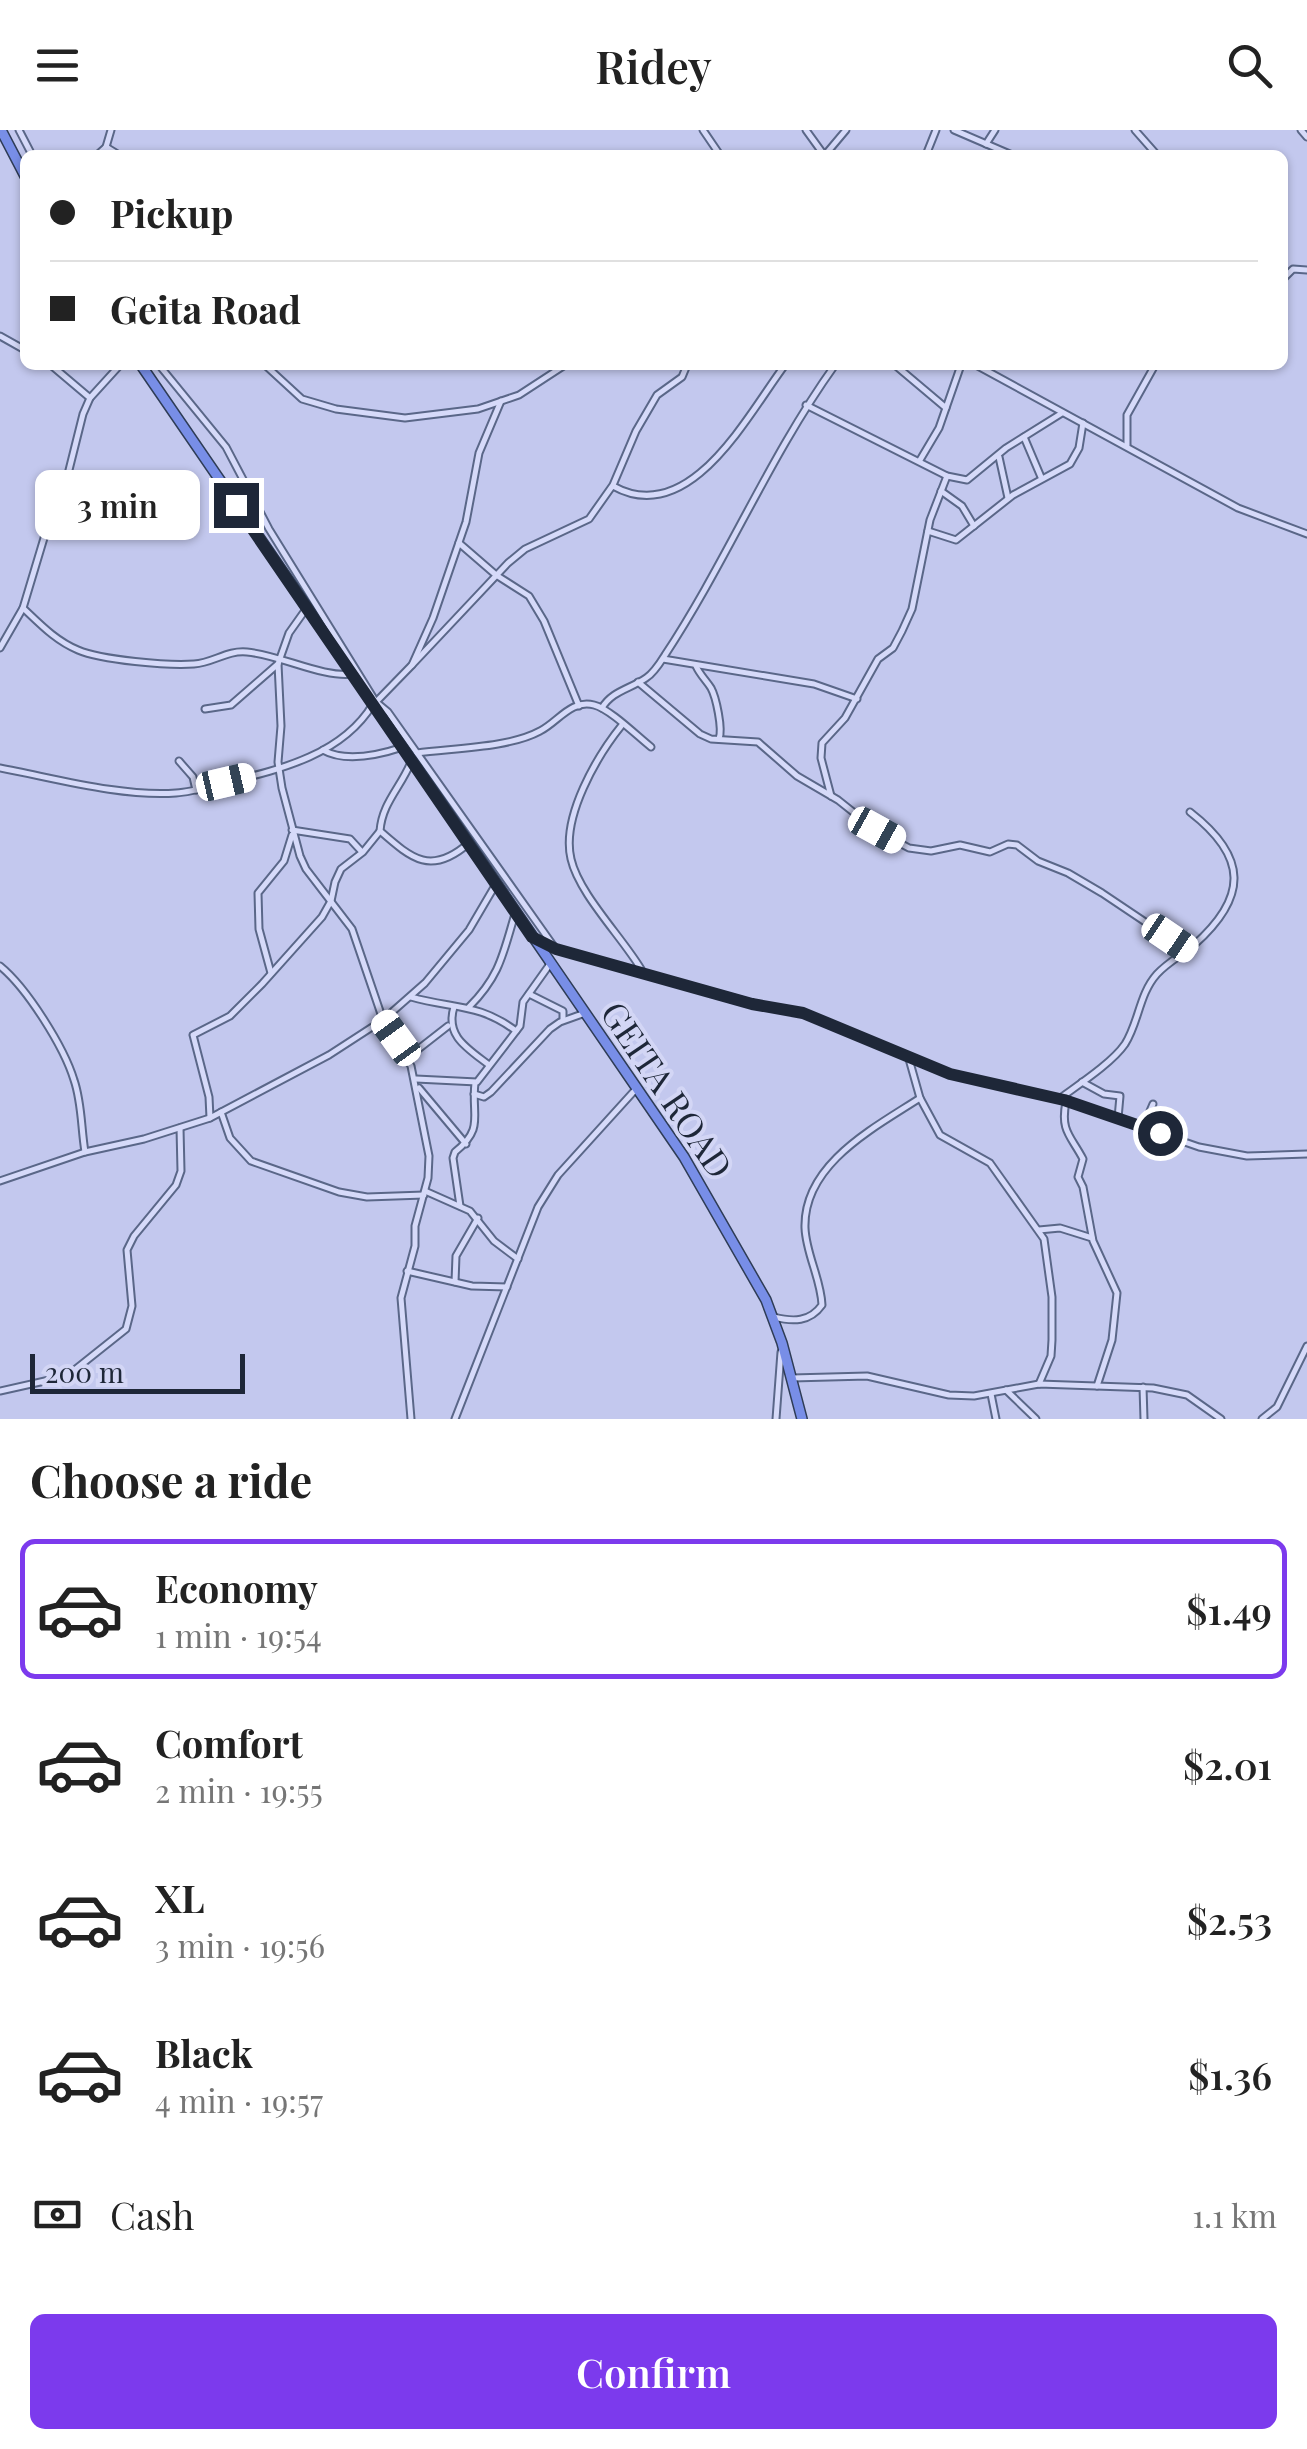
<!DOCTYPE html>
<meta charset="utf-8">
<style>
body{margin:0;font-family:"Playfair Display",serif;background:#f2f2f2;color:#222;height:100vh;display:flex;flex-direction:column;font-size:38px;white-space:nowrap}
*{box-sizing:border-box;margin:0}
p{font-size:32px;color:#767676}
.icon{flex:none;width:55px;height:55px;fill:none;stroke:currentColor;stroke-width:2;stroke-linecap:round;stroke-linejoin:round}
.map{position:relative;height:1289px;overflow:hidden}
.side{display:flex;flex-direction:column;background:#fff;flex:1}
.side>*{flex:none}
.guide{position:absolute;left:20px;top:20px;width:1268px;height:220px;border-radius:15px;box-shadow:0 2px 8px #0004;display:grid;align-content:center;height:220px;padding:0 30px;background:#fff}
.scale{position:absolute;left:30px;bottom:25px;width:215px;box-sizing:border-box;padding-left:10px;border:5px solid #1e2738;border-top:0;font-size:28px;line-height:35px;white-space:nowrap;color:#1e2738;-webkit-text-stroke:8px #d3d6f5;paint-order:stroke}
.end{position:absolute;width:45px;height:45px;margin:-22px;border:12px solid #1e2738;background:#fff;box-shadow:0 0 0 5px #fff}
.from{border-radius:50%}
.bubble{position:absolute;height:70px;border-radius:15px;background:#fff;box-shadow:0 2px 8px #0004;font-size:32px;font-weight:600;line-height:70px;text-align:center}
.car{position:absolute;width:30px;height:60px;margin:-30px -15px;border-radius:12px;box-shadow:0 0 8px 2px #0007;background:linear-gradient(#fff 24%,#345 0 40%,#fff 0 76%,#345 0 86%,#fff 0)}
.guide b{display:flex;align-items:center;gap:35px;height:95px;font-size:38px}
.guide b+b{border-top:2px solid #e0e0e0}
.guide i{width:25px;height:25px;background:#222}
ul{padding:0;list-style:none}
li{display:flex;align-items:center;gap:30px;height:140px;margin:0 20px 15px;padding:0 10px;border:5px solid transparent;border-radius:15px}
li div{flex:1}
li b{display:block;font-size:38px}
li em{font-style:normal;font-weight:600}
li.active{border-color:#7c3aed}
li>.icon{width:90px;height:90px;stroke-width:1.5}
h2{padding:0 30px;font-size:45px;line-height:120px}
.pay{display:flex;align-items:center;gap:25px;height:110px;padding:0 30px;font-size:38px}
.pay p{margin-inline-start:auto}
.button{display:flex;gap:20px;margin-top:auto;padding:20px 30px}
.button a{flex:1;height:115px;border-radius:15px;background:#7c3aed;color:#fff;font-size:40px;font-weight:600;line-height:115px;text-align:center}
header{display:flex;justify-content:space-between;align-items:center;height:130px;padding:0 30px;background:#fff;font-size:45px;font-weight:600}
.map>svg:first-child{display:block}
</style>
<header><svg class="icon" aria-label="menu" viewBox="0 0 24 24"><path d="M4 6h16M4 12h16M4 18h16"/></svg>Ridey<svg class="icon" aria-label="search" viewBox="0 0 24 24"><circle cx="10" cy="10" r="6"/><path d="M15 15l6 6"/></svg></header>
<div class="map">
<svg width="1307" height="1289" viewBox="0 0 1307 1289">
<rect width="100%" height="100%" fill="#c3c8ee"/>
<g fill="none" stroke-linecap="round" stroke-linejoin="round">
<g stroke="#5a6788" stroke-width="9">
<g id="minor">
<path d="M19,0L32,25"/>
<path d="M703,0L720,25"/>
<path d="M806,0L824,25"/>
<path d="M954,0L1012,25"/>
<path d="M1135,0L1157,25"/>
<path d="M1301,0L1307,7"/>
<path d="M986,14L995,0"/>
<path d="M106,17L111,0"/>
<path d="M97,25L106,17L119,25"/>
<path d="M825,25L846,0"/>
<path d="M926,25L936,0"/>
<path d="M1282,150L1293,139L1307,140"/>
<path d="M0,206L25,220"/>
<path d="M51,235L90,268"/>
<path d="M159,235L226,317L269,399L376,572L388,582L555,818"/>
<path d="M265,235L302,269L336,279L405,288L478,279L519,265L565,235"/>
<path d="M895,235L946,278"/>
<path d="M976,235L1238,378L1307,404"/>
<path d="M806,275L947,346L967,350L1006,318L1062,283"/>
<path d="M1024,307L1041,347"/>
<path d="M1127,315V285L1155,235"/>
<path d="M999,327L1008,368"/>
<path d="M920,330L939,298L961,235"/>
<path d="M613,356C690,399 748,284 785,235"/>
<path d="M941,361L962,376L974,396"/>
<path d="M928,401L956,410L1013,365L1070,334L1079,318L1083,293"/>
<path d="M459,413L496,445L529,466L544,491L579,576"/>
<path d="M23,478C40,494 56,511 78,520C101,530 169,536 194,534C213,533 227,520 247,522C281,525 322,548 353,544"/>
<path d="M306,479L289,503L278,534L281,596L278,632L282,658L300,726L306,739L352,799L383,890L411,936L429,1026L428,1048L415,1096V1116L401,1168L411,1289"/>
<path d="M0,518L23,478L50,388L68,344L83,284L90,268L120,235"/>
<path d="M663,529L814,554L857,569"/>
<path d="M412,535L508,433L525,419L589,389L613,355L636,301L657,265L682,247L687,235"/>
<path d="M696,536C700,545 706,550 711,558C716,567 723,599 719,609"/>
<path d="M638,552L700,604L711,609L758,612L797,646L838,670L877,701L909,718L931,721L960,715L990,722L1008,714L1017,715L1038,731L1068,743L1102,763L1187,820"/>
<path d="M376,572L412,535L433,488L466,392L479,323L501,271"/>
<path d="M602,578C612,561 630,559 646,548C654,543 660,533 665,525C727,431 769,327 835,235"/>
<path d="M205,579L231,575L278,534"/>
<path d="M622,595C597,626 561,687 571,729C579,764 622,807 641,839"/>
<path d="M323,620C346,633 379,625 403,617"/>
<path d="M417,623C453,618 509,618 540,601C558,592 571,569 594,575C610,579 637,606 651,617"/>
<path d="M179,631L193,647L196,660"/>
<path d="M411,632C401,657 382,673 380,701C412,729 431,746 469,713"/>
<path d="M0,638C54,648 121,667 176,663C193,662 211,656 228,652C282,639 343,624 373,574"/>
<path d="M831,666L821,628L822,613L845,588L878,529L893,518L902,501L912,479L930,390L947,346"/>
<path d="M292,700L350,709L362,722"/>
<path d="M539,810L556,819L752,873L803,883L950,944L1064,970L1199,1017L1247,1026L1307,1024"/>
<path d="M0,836C27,858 64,917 74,950C82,973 81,998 85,1022"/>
<path d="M271,843L259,799L258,763L284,731L292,705"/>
<path d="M529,864L563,881V889"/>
<path d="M411,867C453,879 479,873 516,901"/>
<path d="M454,877C445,906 467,918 489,935"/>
<path d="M469,877C500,846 503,824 515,784"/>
<path d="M407,928L448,896"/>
<path d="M909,929L920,968L940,1005L990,1033L1044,1109L1052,1167V1210L1051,1226L1039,1254"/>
<path d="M416,949L477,952L520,896L523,872L550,834"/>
<path d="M1082,952L1104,964L1120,966L1118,988"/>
<path d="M419,958L466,1014"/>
<path d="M474,964L484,967L491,962L550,899L560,892L585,883"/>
<path d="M1059,969C1078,955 1112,933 1125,914C1139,892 1139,864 1157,844C1168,832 1182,825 1194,815C1248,767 1248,727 1190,682"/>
<path d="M1066,972C1060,1001 1071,1006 1083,1029L1078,1047L1083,1057L1093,1111L1117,1163L1112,1210L1097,1256"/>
<path d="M221,982L230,1008L251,1031L339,1062L367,1067L424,1065"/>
<path d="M210,988L209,967L193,905L230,886L262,854L322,787L331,771L335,752L341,739L363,722L380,701"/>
<path d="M1149,996L1147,988L1153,974"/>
<path d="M0,1051L85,1022L144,1009L210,988L329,925L383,890L425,853L469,800L496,754"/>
<path d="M425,1061L470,1081L494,1111L518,1129"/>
<path d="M460,1076L453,1028L455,1022C485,998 471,986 475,953"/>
<path d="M1039,1100L1060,1098L1092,1108"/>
<path d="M407,1141L472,1156L507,1157"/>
<path d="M455,1152L456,1126L478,1088"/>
<path d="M774,1187C793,1192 810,1192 822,1175C821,1149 806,1124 805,1098C803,1034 874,998 920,968"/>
<path d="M792,1248L867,1246L949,1265L974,1266L1039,1254L1153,1258L1187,1265L1221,1289"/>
<path d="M1143,1257L1144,1289"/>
<path d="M1006,1260L1036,1289"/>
<path d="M0,1261L67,1246L126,1199L132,1176L127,1120L134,1106L176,1055L181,1041L180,998"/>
<path d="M991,1264L996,1289"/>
<path d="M455,1289L538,1077L558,1045L636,959"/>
<path d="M776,1289L781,1222"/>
<path d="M1262,1289L1277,1277L1307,1216"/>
</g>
</g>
<g stroke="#2e3c56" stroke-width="12">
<g id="trunk">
<path d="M1,0L25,46"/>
<path d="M141,235L684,1027L766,1170L782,1213L802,1289"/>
</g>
</g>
<use href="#minor" stroke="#d6daf9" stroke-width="5"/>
<use href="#trunk" stroke="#788ee7" stroke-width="9"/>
</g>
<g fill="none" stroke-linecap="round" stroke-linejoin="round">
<path stroke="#1e2738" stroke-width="12" d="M236,375L532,807L556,819L752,874L803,883L950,944L1064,970L1160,1003"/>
</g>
<g text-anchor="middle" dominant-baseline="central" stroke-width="8" stroke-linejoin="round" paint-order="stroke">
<g font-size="35" fill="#1e2738" stroke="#d3d6f5">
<text transform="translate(668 959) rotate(56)">GEITA ROAD</text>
</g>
</g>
</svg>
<div class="scale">200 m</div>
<i class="end from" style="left:1160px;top:1003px"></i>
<i class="end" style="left:236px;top:375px"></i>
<div class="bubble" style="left:35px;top:340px;width:165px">3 min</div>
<i class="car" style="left:226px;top:652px;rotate:77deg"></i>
<i class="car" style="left:877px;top:700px;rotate:119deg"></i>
<i class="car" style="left:1170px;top:808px;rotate:124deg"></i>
<i class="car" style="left:396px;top:908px;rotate:324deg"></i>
<div class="guide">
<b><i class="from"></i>Pickup</b>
<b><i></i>Geita Road</b>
</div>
</div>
<section class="side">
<h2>Choose a ride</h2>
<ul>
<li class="active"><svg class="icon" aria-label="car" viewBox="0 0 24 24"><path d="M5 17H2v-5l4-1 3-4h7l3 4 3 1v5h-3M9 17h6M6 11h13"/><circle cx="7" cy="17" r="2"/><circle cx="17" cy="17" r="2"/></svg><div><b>Economy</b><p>1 min · 19:54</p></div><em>$1.49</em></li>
<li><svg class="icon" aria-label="car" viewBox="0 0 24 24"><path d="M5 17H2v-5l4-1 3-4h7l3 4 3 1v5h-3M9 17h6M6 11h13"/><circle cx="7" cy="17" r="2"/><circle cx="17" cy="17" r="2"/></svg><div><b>Comfort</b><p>2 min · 19:55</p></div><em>$2.01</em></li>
<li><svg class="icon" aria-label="car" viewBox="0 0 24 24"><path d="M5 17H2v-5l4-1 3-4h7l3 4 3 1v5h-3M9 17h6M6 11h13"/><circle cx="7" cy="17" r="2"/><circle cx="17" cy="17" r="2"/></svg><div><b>XL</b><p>3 min · 19:56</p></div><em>$2.53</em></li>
<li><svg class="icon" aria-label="car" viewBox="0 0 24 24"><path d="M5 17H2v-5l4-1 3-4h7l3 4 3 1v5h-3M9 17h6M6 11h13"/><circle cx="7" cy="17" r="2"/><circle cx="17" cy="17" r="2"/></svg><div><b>Black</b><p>4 min · 19:57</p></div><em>$1.36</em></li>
</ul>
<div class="pay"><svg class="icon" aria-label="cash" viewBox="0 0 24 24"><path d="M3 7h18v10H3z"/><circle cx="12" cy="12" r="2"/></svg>Cash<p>1.1 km</p></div>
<div class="button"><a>Confirm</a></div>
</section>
